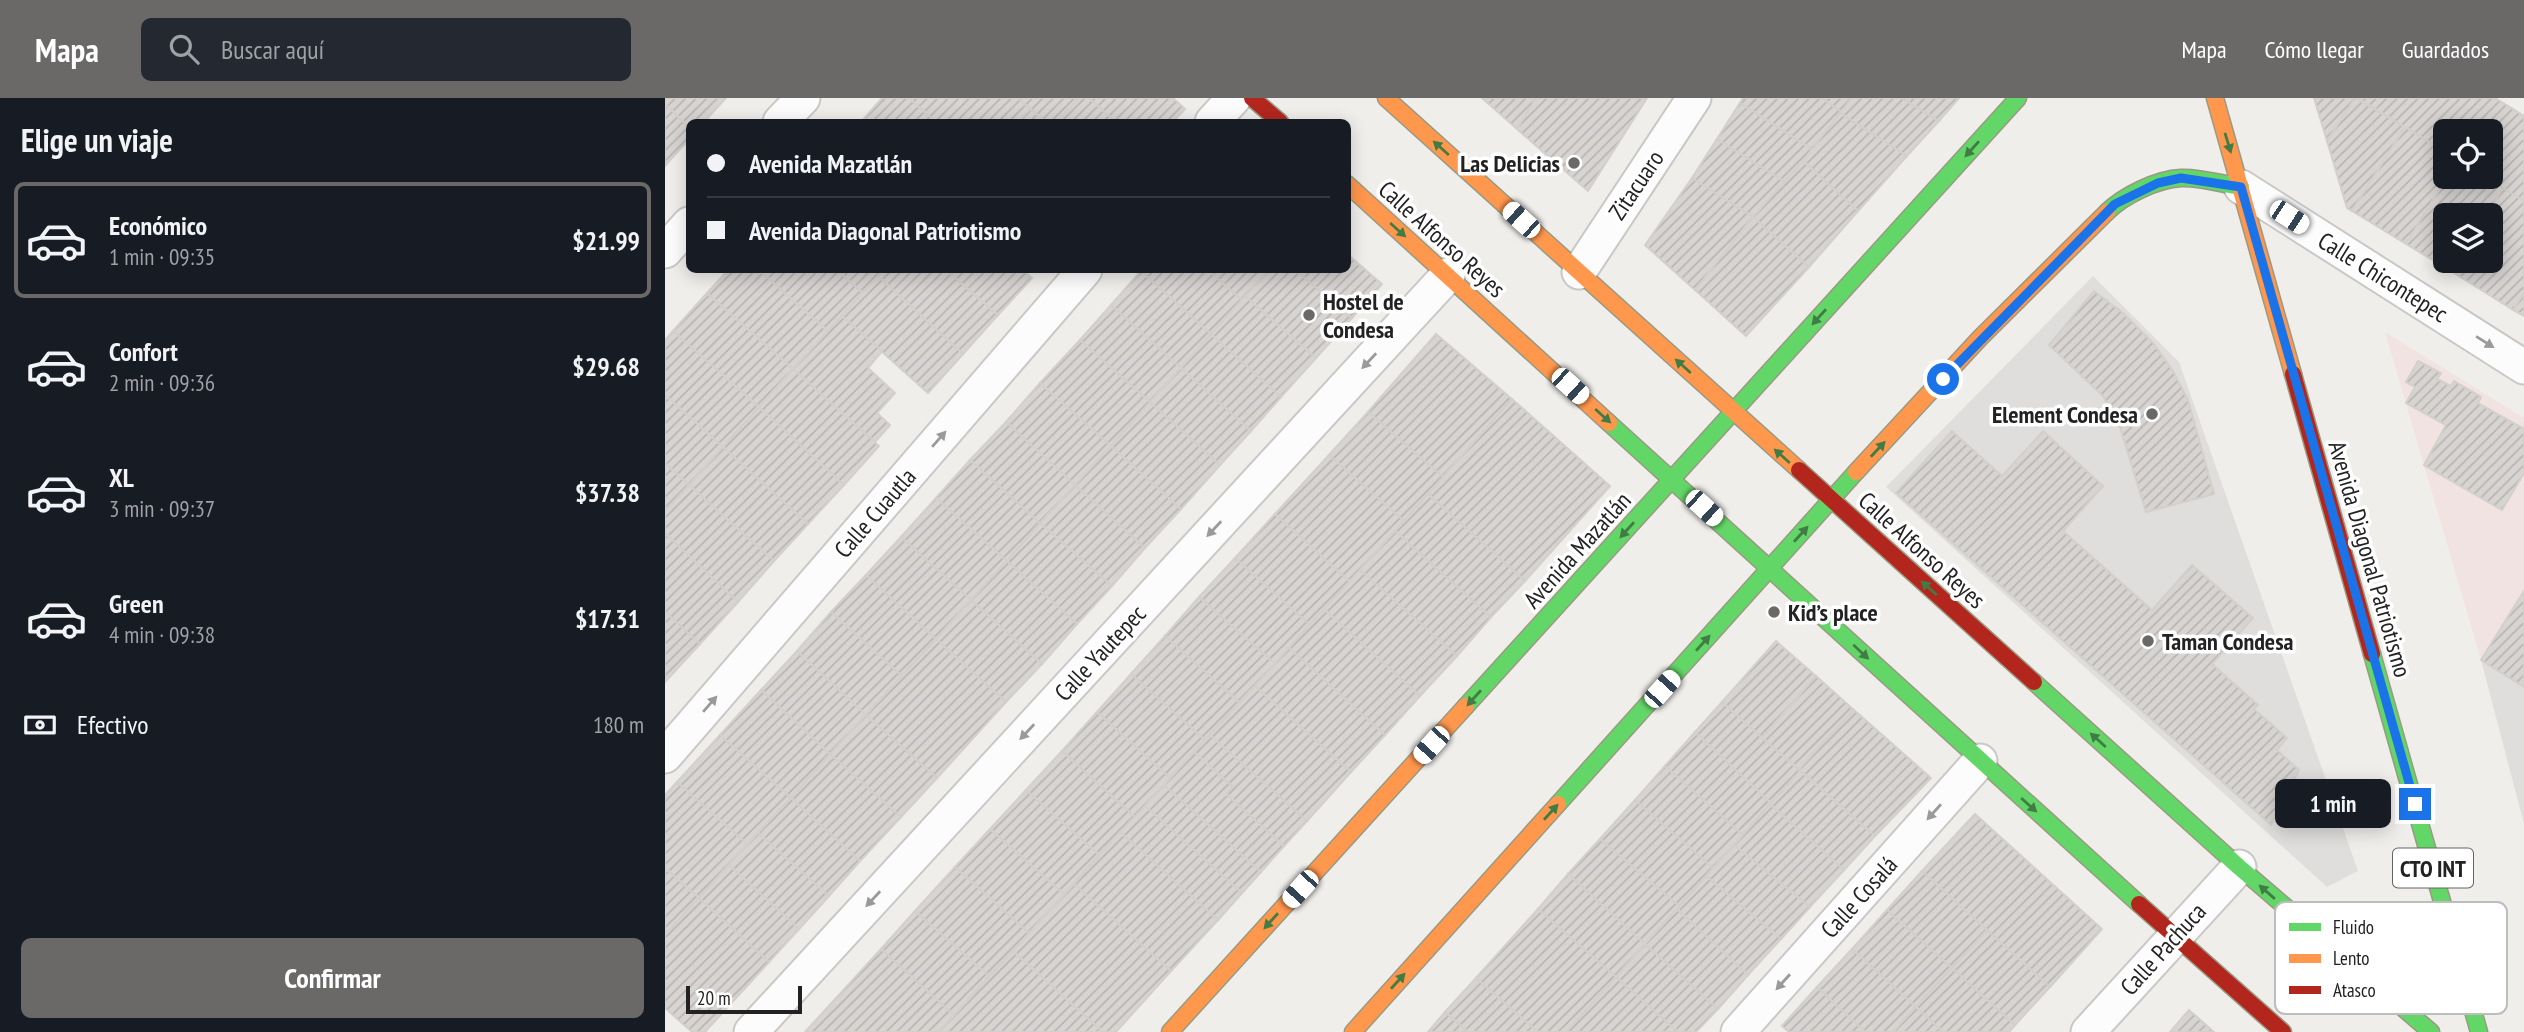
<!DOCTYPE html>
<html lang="es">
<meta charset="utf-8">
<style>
body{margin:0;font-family:"PT Sans Narrow",sans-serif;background:#242831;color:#f1f3f6;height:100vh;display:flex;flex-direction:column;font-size:26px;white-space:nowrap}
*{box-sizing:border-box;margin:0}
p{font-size:23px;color:#9ea1a6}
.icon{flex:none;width:38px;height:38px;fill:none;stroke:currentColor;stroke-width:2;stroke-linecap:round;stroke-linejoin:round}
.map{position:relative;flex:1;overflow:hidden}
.side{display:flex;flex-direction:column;background:#171b24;width:665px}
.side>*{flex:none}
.guide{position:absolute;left:21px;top:21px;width:665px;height:154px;border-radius:10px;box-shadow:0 4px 18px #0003;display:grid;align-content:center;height:154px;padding:0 21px;background:#171b24}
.buttons{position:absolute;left:1768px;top:21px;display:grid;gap:14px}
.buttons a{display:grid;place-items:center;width:70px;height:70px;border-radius:10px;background:#171b24;box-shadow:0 4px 18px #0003;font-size:35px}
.scale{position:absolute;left:21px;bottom:18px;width:116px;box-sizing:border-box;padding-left:7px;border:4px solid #222;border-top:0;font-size:19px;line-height:24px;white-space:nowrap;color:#222;-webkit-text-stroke:5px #fff;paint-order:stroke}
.end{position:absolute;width:32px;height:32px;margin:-16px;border:9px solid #1a73e8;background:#fff;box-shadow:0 0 0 4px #fff}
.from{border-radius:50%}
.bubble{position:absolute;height:49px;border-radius:10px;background:#171b24;box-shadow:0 4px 18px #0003;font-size:23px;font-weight:800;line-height:49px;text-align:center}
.car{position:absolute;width:21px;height:42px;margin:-21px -10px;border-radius:9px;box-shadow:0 0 5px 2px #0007;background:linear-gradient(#fff 24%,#345 0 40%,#fff 0 76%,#345 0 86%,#fff 0)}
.guide b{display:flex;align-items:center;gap:24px;height:66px;font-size:26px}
.guide b+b{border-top:2px solid #363941}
.guide i{width:18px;height:18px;background:#f1f3f6}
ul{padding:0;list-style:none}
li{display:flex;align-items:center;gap:21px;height:116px;margin:0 14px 10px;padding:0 7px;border:4px solid transparent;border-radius:10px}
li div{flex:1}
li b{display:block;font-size:26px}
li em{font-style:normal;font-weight:800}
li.on{border-color:#6a6968}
li>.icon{width:63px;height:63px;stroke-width:1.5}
h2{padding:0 21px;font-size:32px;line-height:84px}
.pay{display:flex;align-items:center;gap:18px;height:77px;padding:0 21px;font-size:26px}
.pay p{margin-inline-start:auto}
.action{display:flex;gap:14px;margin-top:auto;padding:14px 21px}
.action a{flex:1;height:80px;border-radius:10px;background:#6a6968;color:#fff;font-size:28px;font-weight:800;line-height:80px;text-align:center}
header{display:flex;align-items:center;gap:42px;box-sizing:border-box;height:98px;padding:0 35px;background:#6a6968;color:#fff}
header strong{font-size:33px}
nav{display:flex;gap:38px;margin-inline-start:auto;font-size:24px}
.search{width:490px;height:63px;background:#242831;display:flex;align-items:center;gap:18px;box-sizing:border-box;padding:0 24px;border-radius:10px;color:#9ea1a6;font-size:26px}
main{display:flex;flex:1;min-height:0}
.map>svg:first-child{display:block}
</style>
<header>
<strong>Mapa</strong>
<div class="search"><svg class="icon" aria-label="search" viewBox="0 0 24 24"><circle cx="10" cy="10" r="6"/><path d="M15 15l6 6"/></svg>Buscar aquí</div>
<nav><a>Mapa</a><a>Cómo llegar</a><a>Guardados</a></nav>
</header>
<main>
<section class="side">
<h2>Elige un viaje</h2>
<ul>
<li class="on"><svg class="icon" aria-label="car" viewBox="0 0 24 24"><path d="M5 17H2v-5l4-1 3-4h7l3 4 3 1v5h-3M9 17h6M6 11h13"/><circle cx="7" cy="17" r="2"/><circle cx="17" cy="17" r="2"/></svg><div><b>Económico</b><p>1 min · 09:35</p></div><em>$21.99</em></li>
<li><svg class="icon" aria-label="car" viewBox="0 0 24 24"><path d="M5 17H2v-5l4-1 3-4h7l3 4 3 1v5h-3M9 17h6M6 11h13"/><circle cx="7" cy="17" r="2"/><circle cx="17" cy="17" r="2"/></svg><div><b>Confort</b><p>2 min · 09:36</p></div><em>$29.68</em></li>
<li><svg class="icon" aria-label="car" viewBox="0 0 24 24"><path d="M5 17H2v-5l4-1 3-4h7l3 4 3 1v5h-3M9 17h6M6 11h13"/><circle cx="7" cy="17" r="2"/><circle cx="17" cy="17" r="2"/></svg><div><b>XL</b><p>3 min · 09:37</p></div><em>$37.38</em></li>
<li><svg class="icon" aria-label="car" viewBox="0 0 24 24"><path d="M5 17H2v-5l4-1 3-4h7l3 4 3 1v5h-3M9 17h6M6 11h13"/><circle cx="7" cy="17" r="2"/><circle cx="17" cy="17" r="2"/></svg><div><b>Green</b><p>4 min · 09:38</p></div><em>$17.31</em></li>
</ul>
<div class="pay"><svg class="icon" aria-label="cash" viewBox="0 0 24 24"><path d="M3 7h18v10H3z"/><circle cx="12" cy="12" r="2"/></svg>Efectivo<p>180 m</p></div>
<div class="action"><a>Confirmar</a></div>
</section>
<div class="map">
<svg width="1859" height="934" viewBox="0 0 1859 934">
<defs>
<pattern id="building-hatch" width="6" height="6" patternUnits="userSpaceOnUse" patternTransform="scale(1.75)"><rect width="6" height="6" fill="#d7d4d2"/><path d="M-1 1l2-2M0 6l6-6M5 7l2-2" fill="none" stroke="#b8b6b4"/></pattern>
</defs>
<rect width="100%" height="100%" fill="#f0eeeb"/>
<g fill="#dfdedc">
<path d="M1428,178L1514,264L1693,773L1662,789L1221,389Z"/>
<path d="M1816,562L1859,589V726Z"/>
</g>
<path fill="#f1e3e1" d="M1720,234L1859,320V589L1816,562Z"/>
<g fill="url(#building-hatch)" stroke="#d3d0cc" stroke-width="2">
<path d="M0,0H61L39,24H24V29L0,6Z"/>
<path d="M217,0H244L271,24H196Z"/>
<path d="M244,0H353L365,11L353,24H271Z"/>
<path d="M353,0H414L392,24H381Z"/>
<path d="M414,0H424L451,24H392Z"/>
<path d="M424,0H508L520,11L508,24H451Z"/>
<path d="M817,0H871L852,31Z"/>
<path d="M871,0H982L923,93L852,31Z"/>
<path d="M1078,0H1157L1177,14L1148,52L1075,5Z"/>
<path d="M1157,0H1187L1177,14Z"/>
<path d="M1187,0H1237L1274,23L1242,58L1175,15Z"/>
<path d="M1237,0H1294L1274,23Z"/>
<path d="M1649,0H1690L1662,43Z"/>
<path d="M1690,0L1740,29L1687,113L1682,110L1662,43Z"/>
<path d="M1693,0H1830L1859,18V103L1819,79H1825V33H1780V54Z"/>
<path d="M1075,5L1148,52L1120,84L1052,41Z"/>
<path d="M0,6L24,29V41L0,68Z"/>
<path d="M365,11L381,24H353Z"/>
<path d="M1175,15L1242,58L1193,113L1138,63Z"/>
<path d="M1740,29L1780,54V79H1782L1741,146L1687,113Z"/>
<path d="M1052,41L1120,84L1088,119L1027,80Z"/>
<path d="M1138,63L1193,113L1144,169L1088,119Z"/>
<path d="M1782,79H1819L1838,90L1821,117H1780V163H1792L1786,173L1741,146Z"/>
<path d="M1027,80L1088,119L1030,192L980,147Z"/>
<path d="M1838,90L1859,103V195L1848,212L1786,173L1792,163H1825V117H1821Z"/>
<path d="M1088,119L1144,169L1081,238L1030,192Z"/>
<path d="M682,156L717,186L687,220L630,172H682Z"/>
<path d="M63,172H94L163,233L128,271L42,195Z"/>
<path d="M94,172H172L198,195L163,233Z"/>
<path d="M172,172H219L198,195Z"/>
<path d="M219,172H281L333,217L298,256L213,178Z"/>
<path d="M281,172H358L367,180L333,217Z"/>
<path d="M478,172H543L577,202L546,236L476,173Z"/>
<path d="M543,172H604L577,202Z"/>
<path d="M604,172H630L687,220L651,260L580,198Z"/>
<path d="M476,173L546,236L516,270L446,207Z"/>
<path d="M213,178L298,256L263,295L177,218Z"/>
<path d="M1429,193L1458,215L1488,245L1508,273L1523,302L1549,396L1481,414L1455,329L1438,298L1384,247Z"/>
<path d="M42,195L128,271L94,309L8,233Z"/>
<path d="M1859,195V218L1848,212Z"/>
<path d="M580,198L651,260L616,299L546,236Z"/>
<path d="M446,207L516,270L485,304L415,242Z"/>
<path d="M177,218L217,253L203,270L230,295L212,315L225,327L210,344L128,271Z"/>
<path d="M8,233L94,309L58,349L0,297V242Z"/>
<path d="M546,236L616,299L586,333L516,270Z"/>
<path d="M771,236L847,301L778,379L703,314Z"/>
<path d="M415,242L485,304L446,348L375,285Z"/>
<path d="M1753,263L1776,275L1772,281L1786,288L1789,283L1816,299L1813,305L1859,331V375L1837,412L1759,367L1781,327L1741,305L1750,289L1741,284Z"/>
<path d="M516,270L586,333L555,367L485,304Z"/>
<path d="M128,271L214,348L179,387L94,309Z"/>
<path d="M375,285L446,348L410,387L341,324Z"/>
<path d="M0,297L58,349L24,387L0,365Z"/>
<path d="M847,301L945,388L860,483L763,396Z"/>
<path d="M485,304L555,367L516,411L446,348Z"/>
<path d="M94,309L179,387L143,426L58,349Z"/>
<path d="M703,314L778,379L739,423L664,357Z"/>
<path d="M341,324L410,387L375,425L305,362Z"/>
<path d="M1287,333L1337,378L1378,333L1438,388L1398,433L1487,512L1527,467L1588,520L1547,566L1593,607L1589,611L1622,640L1612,652L1634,672L1606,727L1231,395Z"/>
<path d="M446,348L516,411L480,450L410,387Z"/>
<path d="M58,349L143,426L109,463L24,387Z"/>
<path d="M664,357L739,423L685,484L610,416Z"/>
<path d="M305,362L375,425L342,463L271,400Z"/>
<path d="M0,365L24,387L0,413Z"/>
<path d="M24,387L109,463L73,504L0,435V413Z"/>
<path d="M410,387L480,450L447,488L375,425Z"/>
<path d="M763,396L860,483L826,519L730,433Z"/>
<path d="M271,400L342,463L306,502L236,439Z"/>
<path d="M610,416L685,484L645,527L570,460Z"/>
<path d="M375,425L447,488L412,526L342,463Z"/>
<path d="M730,433L826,519L792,558L695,472Z"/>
<path d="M0,435L73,504L35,546L0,514Z"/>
<path d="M236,439L306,502L271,541L201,477Z"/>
<path d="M570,460L645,527L610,566L534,499Z"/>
<path d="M342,463L412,526L377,566L306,502Z"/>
<path d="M695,472L792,558L755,598L659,511Z"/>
<path d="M201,477L271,541L237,578L166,514Z"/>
<path d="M1859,493V589L1816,562Z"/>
<path d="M534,499L610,566L574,604L500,538Z"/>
<path d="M306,502L377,566L341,604L271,541Z"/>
<path d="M659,511L755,598L720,637L624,550Z"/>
<path d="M0,514L35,546L0,584Z"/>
<path d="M166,514L237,578L201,617L132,553Z"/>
<path d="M500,538L574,604L540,642L466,576Z"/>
<path d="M271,541L341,604L272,680L201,617Z"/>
<path d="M1111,543L1151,578L1097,640L1057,604Z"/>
<path d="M624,550L720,637L686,674L590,588Z"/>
<path d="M132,553L201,617L165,656L96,592Z"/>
<path d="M466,576L540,642L505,680L432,614Z"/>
<path d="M1151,578L1189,612L1134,671L1097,640Z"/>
<path d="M590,588L686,674L642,723L545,637Z"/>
<path d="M96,592L165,656L126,700L55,637Z"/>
<path d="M1057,604L1135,673L1106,705L1030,634Z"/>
<path d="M1189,612L1266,680L1210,738L1134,671Z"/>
<path d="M432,614L505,680L470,719L397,653Z"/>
<path d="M201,617L272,680L236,719L165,656Z"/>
<path d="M1030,634L1106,705L1078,737L1000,668Z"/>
<path d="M55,637L126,700L82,746L12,684Z"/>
<path d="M545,637L642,723L619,748L561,696L568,689L529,654Z"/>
<path d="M397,653L470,719L434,757L361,692Z"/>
<path d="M529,654L568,689L561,696L619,748L596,774L499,687Z"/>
<path d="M165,656L236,719L195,763L126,700Z"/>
<path d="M1000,668L1078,737L1048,770L970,702Z"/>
<path d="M1135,673L1210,738L1179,772L1105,706Z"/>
<path d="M12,684L82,746L34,800L0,770V697Z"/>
<path d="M499,687L596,774L577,795L480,708Z"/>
<path d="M361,692L434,757L399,796L325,731Z"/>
<path d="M126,700L195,763L164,798L93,735Z"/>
<path d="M970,702L1048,770L1014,808L935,741Z"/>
<path d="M1105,706L1179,772L1145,809L1069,747Z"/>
<path d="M480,708L577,795L553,822L455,734Z"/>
<path d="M1310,716L1437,831L1385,889L1257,773Z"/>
<path d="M325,731L399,796L364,835L290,769Z"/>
<path d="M455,734L553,822L506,873L409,786Z"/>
<path d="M93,735L164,798L134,831L64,767Z"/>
<path d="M935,741L1014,808L980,846L903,776Z"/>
<path d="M1069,747L1145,809L1116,841L1041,778Z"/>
<path d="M64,767L134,831L104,864L34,800Z"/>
<path d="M290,769L364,835L324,878L250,813Z"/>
<path d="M0,770L34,800L2,835L0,833Z"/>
<path d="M1257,773L1322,832L1287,870L1222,812Z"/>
<path d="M903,776L980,846L951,879L873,811Z"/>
<path d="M1041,778L1116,841L1083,877L1012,811Z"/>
<path d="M409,786L506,873L451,934H438L348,853Z"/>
<path d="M34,800L104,864L40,934H27L0,910V837Z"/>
<path d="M873,811L951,879L901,934H873L811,880Z"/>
<path d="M1012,811L1083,877L1053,911L980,846Z"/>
<path d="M1222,812L1287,870L1251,909L1187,851Z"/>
<path d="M250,813L324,878L289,917L216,851Z"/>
<path d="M1322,832L1385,889L1350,927L1287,870Z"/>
<path d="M980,846L1053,911L1031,934H1013L951,879Z"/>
<path d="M216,851L289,917L274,934H140Z"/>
<path d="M1187,851L1251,909L1228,934H1200L1152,889Z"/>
<path d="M348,853L438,934H274Z"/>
<path d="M1287,870L1350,927L1344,934H1278L1251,909Z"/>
<path d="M951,879L1013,934H901Z"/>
<path d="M811,880L873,934H803L780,914Z"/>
<path d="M1152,889L1200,934H1124L1117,928Z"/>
<path d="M1251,909L1278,934H1228Z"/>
<path d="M1524,912L1549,934H1505Z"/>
<path d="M780,914L803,934H763Z"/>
</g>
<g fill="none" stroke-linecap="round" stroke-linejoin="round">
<g stroke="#c9c8c7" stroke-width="37">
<g id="street">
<path d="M115,24L138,0"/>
<path d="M547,24L569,0"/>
<path d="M1576,89L1859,269"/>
<path d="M0,153L24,126"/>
<path d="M914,174L1029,0"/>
<path d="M0,658L420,172"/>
<path d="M86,934L783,177"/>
<path d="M1073,934L1315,663"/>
<path d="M1423,934L1574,769"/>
</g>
</g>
<g stroke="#999a82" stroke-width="19">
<g id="fast">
<path d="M1442,114C1458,98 1492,81 1516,80C1535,79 1557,86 1576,89"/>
<path d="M944,325L1474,806"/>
<path d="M1707,556L1814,934"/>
<path d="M1369,584L1574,769L1766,934"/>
<path d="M801,608L1353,0"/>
<path d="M893,706L1191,374"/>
</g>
</g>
<g stroke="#999a82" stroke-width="19">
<g id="slow">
<path d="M721,0L1134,372"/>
<path d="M1550,0L1628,276"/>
<path d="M682,86L944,325"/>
<path d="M1191,374L1315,240L1442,114"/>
<path d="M505,934L801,608"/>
<path d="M688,934L893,706"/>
</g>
</g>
<g stroke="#999a82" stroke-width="19">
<g id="jam">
<path d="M587,0L615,24"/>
<path d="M1628,276L1707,556"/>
<path d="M1134,372L1369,584"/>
<path d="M1474,806L1618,934"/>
</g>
</g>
<use href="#street" stroke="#fdfcfc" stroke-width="33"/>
<use href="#fast" stroke="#63d668" stroke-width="16"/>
<use href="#slow" stroke="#ff974d" stroke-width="16"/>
<use href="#jam" stroke="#b3261e" stroke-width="16"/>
</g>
<defs><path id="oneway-solid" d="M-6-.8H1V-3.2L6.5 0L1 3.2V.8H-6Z" transform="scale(1.75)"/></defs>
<g fill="#427c45">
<use href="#oneway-solid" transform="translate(1563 45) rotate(73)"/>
<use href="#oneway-solid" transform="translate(776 50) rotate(-138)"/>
<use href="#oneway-solid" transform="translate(1307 51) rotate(132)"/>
<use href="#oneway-solid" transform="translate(733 132) rotate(42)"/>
<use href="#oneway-solid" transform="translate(1154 219) rotate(132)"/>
<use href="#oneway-solid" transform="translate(1018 268) rotate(-138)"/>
<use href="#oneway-solid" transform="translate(938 318) rotate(42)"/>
<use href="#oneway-solid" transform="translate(1213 351) rotate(-47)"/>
<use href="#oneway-solid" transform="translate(1117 358) rotate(-138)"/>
<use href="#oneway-solid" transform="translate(962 432) rotate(132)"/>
<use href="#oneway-solid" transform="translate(1136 436) rotate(-48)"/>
<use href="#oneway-solid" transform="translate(1264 490) rotate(-138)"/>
<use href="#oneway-solid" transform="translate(1038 545) rotate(-48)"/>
<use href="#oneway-solid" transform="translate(1196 554) rotate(43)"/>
<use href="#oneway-solid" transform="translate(809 600) rotate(132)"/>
<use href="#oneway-solid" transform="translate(1433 642) rotate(-138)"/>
<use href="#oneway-solid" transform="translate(1364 707) rotate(42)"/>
<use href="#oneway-solid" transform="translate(886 714) rotate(-48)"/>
<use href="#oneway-solid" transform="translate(1602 794) rotate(-139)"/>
<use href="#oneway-solid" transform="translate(606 823) rotate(132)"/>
<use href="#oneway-solid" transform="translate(733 883) rotate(-48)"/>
</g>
<g fill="#9a9a9a">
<use href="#oneway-solid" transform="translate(1820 244) rotate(32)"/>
<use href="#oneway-solid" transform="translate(704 263) rotate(133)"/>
<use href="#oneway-solid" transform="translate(274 341) rotate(-49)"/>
<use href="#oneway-solid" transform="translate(549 431) rotate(133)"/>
<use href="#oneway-solid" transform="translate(45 606) rotate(-49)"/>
<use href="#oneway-solid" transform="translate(362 634) rotate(133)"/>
<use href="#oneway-solid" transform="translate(1269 714) rotate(132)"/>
<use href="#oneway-solid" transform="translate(208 801) rotate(133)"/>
<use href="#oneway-solid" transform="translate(1118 884) rotate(132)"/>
</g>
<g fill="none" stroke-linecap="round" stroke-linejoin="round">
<path stroke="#1a73e8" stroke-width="9" d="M1278,281L1450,106L1493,85L1516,80L1576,89L1750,706"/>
</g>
<g fill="#6a6968" stroke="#fff" stroke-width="2.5">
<circle cx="909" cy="65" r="7"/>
<circle cx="644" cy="217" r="7"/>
<circle cx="1487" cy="316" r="7"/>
<circle cx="1109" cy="514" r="7"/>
<circle cx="1483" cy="543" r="7"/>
</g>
<g text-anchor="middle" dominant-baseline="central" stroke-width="7" stroke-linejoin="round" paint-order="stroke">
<rect fill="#fff" stroke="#646464" stroke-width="2" x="1728" y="750.5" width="80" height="39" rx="5"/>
<g font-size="23" font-weight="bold" fill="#222">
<text x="1768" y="770">CTO INT</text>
</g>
<g font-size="24" font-weight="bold" fill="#222" stroke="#fff" text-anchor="start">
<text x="895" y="65" text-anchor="end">Las Delicias</text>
<text x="658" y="203">Hostel de<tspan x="658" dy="28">Condesa</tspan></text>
<text x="1473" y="316" text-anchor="end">Element Condesa</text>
<text x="1123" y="514">Kid’s place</text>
<text x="1497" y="543">Taman Condesa</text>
</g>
<g font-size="24" fill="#222" stroke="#fff">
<text transform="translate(971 87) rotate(-56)">Zitacuaro</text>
<text transform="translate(777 141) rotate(42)">Calle Alfonso Reyes</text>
<text transform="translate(1718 179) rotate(32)">Calle Chicontepec</text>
<text transform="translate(210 415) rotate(-49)">Calle Cuautla</text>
<text transform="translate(912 452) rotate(-48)">Avenida Mazatlán</text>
<text transform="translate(1257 452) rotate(42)">Calle Alfonso Reyes</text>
<text transform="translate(1705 461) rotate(74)">Avenida Diagonal Patriotismo</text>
<text transform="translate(435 555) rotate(-47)">Calle Yautepec</text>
<text transform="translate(1194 799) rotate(-48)">Calle Cosalá</text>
<text transform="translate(1498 851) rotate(-48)">Calle Pachuca</text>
</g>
</g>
<rect x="1610" y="804" width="232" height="112" rx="10" fill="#fff" stroke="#bdbdbd" stroke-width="2"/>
<rect x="1624" y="825" width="32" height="8" fill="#63d668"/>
<rect x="1624" y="856" width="32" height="9" fill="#ff974d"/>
<rect x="1624" y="888" width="32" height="8" fill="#b3261e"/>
<g font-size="19" fill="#222">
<text x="1668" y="836">Fluido</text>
<text x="1668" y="867">Lento</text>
<text x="1668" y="899">Atasco</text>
</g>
</svg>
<div class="buttons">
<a><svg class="icon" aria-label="locate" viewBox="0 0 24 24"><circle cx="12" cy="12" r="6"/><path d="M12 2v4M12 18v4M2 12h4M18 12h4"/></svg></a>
<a><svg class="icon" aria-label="layers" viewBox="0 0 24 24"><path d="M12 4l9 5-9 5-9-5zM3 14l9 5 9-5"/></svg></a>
</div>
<div class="scale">20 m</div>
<i class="end from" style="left:1278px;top:281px"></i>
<i class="end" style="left:1750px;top:706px"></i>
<div class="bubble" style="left:1610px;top:681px;width:116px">1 min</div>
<i class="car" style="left:1624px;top:119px;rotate:123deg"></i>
<i class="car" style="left:856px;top:122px;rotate:312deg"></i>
<i class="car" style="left:905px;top:288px;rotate:132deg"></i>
<i class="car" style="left:1039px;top:410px;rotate:132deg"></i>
<i class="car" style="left:997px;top:591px;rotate:42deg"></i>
<i class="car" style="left:766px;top:647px;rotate:222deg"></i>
<i class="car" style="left:635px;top:791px;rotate:222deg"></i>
<div class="guide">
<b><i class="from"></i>Avenida Mazatlán</b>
<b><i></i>Avenida Diagonal Patriotismo</b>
</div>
</div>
</main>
